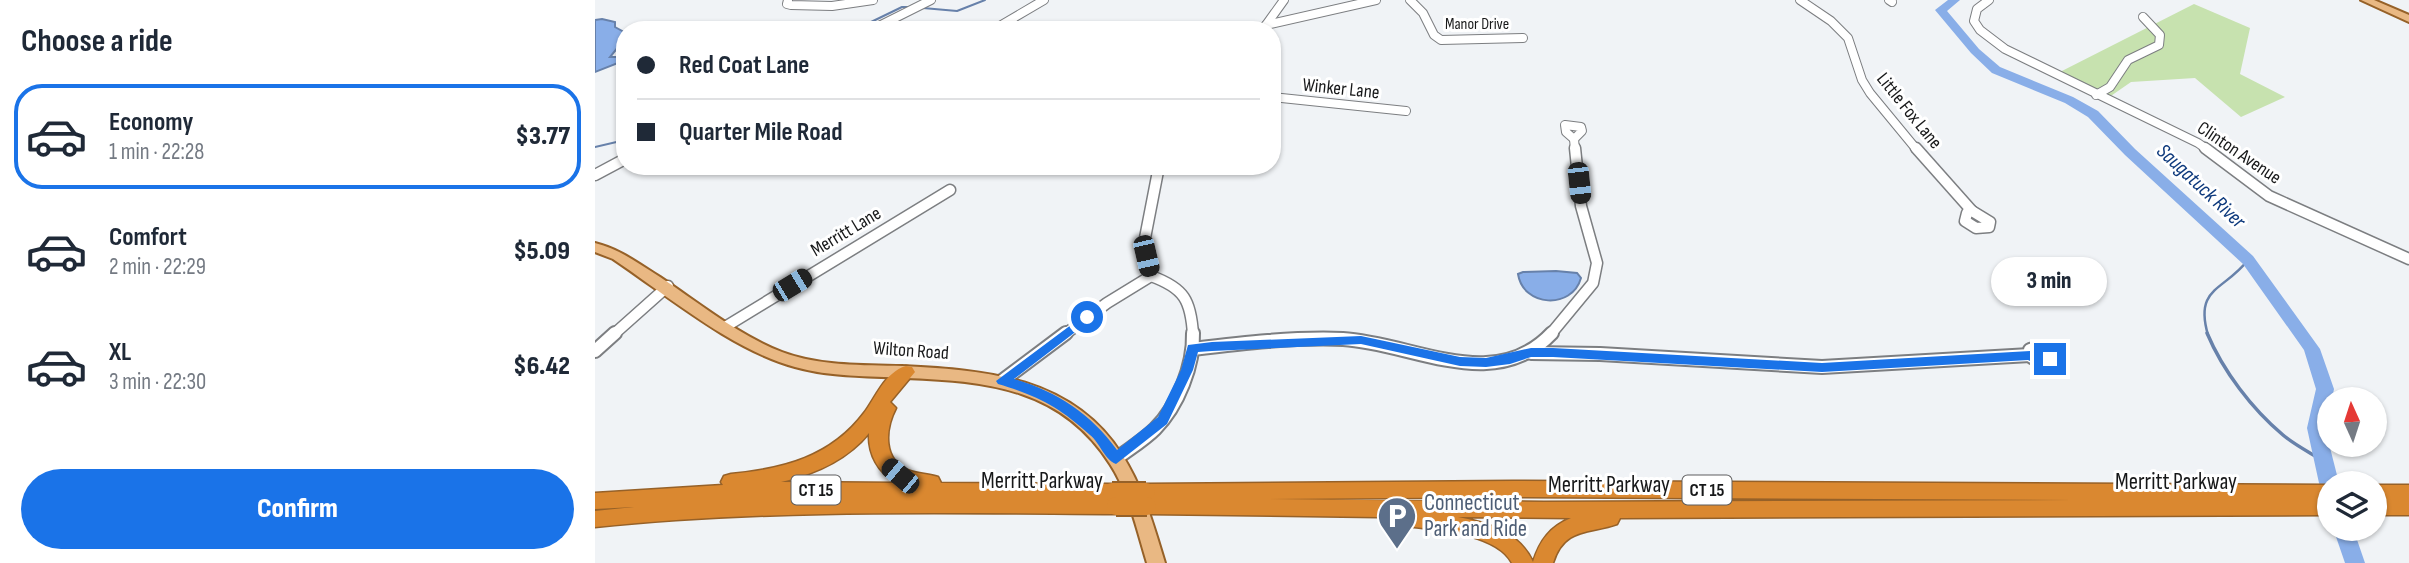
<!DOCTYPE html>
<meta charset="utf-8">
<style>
body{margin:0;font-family:"Sofia Sans Condensed",sans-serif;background:#f6f6f7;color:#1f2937;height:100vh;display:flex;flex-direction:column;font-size:26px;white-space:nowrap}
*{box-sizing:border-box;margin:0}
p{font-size:23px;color:#747a83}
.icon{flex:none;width:38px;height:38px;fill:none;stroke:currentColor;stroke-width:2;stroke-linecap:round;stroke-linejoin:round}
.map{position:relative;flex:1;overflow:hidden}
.side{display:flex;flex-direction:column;background:#fff;width:595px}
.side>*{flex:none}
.hud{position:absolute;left:21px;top:21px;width:665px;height:154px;border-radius:28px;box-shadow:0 2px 5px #0004;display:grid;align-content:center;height:154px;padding:0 21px;background:#fff}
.needle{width:46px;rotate:357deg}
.buttons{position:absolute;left:1722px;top:387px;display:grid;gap:14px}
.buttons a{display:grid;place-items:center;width:70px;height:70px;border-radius:50%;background:#fff;box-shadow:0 2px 5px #0004;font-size:35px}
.end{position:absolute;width:32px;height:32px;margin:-16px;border:9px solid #1a73e8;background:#fff;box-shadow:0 0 0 4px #fff}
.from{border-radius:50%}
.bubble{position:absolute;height:49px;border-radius:24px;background:#fff;box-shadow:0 2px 5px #0004;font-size:23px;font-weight:800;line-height:49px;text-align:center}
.car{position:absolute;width:21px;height:42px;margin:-21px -10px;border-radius:9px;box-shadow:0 0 5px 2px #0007;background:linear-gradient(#222 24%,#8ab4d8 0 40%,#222 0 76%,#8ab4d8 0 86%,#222 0)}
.hud b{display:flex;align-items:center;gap:24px;height:66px;font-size:26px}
.hud b+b{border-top:2px solid #e0e1e3}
.hud i{width:18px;height:18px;background:#1f2937}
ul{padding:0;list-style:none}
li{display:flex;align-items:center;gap:21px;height:105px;margin:0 14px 10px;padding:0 7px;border:4px solid transparent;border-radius:28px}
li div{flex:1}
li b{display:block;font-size:26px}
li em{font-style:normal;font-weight:800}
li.current{border-color:#1a73e8}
li>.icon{width:63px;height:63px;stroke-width:1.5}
h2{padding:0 21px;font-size:32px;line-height:84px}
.action{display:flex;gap:14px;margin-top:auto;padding:14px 21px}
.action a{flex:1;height:80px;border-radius:42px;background:#1a73e8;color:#fff;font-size:28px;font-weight:800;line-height:80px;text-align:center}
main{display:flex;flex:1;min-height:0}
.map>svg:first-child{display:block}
</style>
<main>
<section class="side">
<h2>Choose a ride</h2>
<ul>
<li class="current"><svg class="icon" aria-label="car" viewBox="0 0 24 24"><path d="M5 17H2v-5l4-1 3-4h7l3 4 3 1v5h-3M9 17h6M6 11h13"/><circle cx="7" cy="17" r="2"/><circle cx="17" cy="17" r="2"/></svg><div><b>Economy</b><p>1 min · 22:28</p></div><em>$3.77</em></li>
<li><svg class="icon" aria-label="car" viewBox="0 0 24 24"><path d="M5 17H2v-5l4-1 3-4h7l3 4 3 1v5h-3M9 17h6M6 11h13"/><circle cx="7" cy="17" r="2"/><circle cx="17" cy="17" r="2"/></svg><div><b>Comfort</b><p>2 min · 22:29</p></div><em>$5.09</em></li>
<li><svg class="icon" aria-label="car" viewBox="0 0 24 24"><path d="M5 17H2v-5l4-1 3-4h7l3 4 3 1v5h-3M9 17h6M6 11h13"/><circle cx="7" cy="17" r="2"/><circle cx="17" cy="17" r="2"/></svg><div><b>XL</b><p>3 min · 22:30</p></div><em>$6.42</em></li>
</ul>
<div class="action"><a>Confirm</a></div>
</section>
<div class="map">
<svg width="1814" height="563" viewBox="0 0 1814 563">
<rect width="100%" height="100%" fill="#f0f3f6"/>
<path fill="#c7e2af" d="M1599,4L1655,28L1645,74L1690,97L1646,117L1600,78L1536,82L1510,100L1459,75Z"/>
<g fill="#89aee8" stroke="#6781aa" stroke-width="2">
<path d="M7,19L20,22V27L29,32L28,41L15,57H26L23,63L0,72V20Z"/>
<path d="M961,271L982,273L986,278C977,310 928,307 923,274L928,272Z"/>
</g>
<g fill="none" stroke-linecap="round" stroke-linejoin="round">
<g stroke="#6781aa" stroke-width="2">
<path d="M328,8L362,11L390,0"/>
<path d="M238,30L274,23L307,7H314"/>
<path d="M0,147L30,140"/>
</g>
<path stroke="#6781aa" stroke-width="2.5" d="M1613,335C1599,287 1629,291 1653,260"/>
<path stroke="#6781aa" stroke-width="3.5" d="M1612,333C1628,371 1657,409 1688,435C1701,446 1716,453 1730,462"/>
<g fill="#89aee8" fill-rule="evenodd">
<path d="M1353,0H1365L1352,11L1384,49L1405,67L1478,97L1503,111L1540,149L1658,256L1725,349L1739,389L1737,399H1734L1730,428L1744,483H1734V491L1727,489L1724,483L1712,428L1721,389L1709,350L1648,264L1530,155L1493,117L1470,103L1397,73L1376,53L1340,10Z"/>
<path d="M1738,528H1758L1770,563H1750Z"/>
</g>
<g stroke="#7c7e81" stroke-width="10">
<g id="minor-far2">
<path d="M193,0L192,4L196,5L237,6L278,0"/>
<path d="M815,0L828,13L839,35L846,40L928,38"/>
<path d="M1205,0L1236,21L1253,38L1267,80L1275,93L1322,150"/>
<path d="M1294,0L1297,2"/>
<path d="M1394,0L1382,9L1379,21L1385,30L1410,49L1603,143L1613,150"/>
<path d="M671,25L689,0"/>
<path d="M289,26L326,30"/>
<path d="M276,30L336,0"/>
<path d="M398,30L449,0"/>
<path d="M665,30L671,25L781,0"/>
<path d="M1501,95L1515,87L1533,60L1564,45L1565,35L1548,17"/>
<path d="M677,97L811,111"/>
<path d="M970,125L986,127L987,131L979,139L971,132Z"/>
<path d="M979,139L980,150"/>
</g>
</g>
<g stroke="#7c7e81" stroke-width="13">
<g id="minor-far1">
<path d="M1321,148L1377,211"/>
<path d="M1610,148L1674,196L1814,259"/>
<path d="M0,175L30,159"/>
<path d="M1377,211L1395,222L1394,227L1381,228L1370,221L1372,213Z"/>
<path d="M556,276L550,238L564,166"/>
<path d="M556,276C589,288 596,300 598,335"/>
<path d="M130,327L355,190"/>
<path d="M18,335L73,286"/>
<path d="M469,335L512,303L556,276"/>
<path d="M955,335L998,283L1002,263L986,206L980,148"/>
</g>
</g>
<g stroke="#7c7e81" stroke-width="16">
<g id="minor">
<path d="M1442,348L1453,352L1455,359L1445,361L1437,357L1435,350Z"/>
<path d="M598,349C648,343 698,337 748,339C818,343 899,395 957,333"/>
<path d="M0,351L20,333"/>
<path d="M936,353L1005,354L1227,367L1435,355"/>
<path d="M407,381L471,333"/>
<path d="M521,459C534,449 549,440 560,429C583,406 599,365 598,333"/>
</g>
</g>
<g stroke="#966128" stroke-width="4">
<g id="major">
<path d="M1766,0H1779L1814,15V22Z"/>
<path d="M0,243C25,249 44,264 65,277C104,303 143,335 187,352C224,366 268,365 307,366C391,370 478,377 527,455C548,487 559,527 570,563H552C542,530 534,493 515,464C467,388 392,381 310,378C274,376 235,377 200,367C137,350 73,296 18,259L0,252Z"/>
</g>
</g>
<g stroke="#966128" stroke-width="3">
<g id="highway">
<path d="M311,366L317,367L320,372L295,402L301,408C290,429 287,461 315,471C324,474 334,474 343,477L346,483L517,484L524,486L527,492L522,498L528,500L531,506L528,512L521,514C347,513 174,509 0,527V511L39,507L0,509V493L128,485L126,482L129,476L136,474C188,469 236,457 269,413C281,397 290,372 311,366ZM274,433C273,454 283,473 302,483L186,482C220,474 252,460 274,433Z"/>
<path d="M918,481L1734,485V515L1025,518L1022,524C994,534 969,527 958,563H917C900,530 826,529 793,524L786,522L783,517L552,514L545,512L542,506L548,499L541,492L544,486L551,484ZM918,497L1479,500L949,502L672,499ZM863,517L976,518C955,527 945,540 938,562C924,532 894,523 863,517Z"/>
<rect x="1780" y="485" width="34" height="30"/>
</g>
</g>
<use href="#minor-far2" stroke="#fff" stroke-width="8"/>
<use href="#minor-far1" stroke="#fff" stroke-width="10"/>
<use href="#minor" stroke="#fff" stroke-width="12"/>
<use href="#major" fill="#e9b883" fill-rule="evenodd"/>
<use href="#highway" fill="#da8830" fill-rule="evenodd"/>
<g stroke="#966128" stroke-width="22" stroke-linecap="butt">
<g id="highway-bridge">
<path d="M517,492H551"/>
<path d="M521,506H552"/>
</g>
</g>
<use href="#highway-bridge" stroke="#da8830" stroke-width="18"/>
</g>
<path fill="#1a73e8" d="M492,313L498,317L496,320L419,379C461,391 496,414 522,450L563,417L586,370L593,345L617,342L766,336L865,357L891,358L936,348H958L1227,363L1435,351L1447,356H1459L1461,359L1459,363L1445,366L1433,360L1227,372L958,357H936L915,364L891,367L865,366L766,344L617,351L603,352L598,370L572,424L521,464C509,459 505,443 495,435C464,407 443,396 403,384L401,381Z"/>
<defs>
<g id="parking-pin" transform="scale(2.0125)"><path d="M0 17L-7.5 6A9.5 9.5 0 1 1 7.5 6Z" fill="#5c6f8a" stroke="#fff"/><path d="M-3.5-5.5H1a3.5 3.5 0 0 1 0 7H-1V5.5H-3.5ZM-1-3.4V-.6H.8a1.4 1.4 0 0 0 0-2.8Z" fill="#fff"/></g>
</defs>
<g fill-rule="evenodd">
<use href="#parking-pin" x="802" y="516"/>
</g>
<g text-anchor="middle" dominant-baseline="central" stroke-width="6" stroke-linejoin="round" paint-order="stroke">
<g font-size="16" fill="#171819" stroke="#fff">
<text x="882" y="24">Manor Drive</text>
</g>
<g fill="#fff" stroke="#5d5d5e" stroke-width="2">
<rect x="196.5" y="475.5" width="49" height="29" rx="5"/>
<rect x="1087.5" y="475.5" width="49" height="29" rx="5"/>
</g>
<g font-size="18" font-weight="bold" fill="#171819">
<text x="221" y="490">CT 15</text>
<text x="1112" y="490">CT 15</text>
</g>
<g font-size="19" fill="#171819" stroke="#fff">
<text transform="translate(746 89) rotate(6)">Winker Lane</text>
<text transform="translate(1314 111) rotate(51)">Little Fox Lane</text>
<text transform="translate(1644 153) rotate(34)">Clinton Avenue</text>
<text transform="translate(251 232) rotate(-31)">Merritt Lane</text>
<text transform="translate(316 351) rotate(4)">Wilton Road</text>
</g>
<g font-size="21" font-style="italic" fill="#0e3a7d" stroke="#fff">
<text transform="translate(1606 186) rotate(43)">Saugatuck River</text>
</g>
<g font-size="23" fill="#171819" stroke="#fff">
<text x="447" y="481">Merritt Parkway</text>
<text x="1581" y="482">Merritt Parkway</text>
<text x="1014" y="485">Merritt Parkway</text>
</g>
<g font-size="23" fill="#4e5e75" stroke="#fff" text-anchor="start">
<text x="829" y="503">Connecticut<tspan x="829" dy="26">Park and Ride</tspan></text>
</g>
</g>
</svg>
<div class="buttons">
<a><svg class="needle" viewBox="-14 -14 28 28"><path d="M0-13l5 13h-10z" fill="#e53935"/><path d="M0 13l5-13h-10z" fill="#747a83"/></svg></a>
<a><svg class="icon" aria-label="layers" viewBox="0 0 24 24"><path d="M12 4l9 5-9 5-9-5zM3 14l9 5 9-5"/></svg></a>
</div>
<i class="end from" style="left:492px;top:317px"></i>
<i class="end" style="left:1455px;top:359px"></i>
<div class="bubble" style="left:1396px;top:257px;width:116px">3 min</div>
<i class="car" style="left:984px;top:183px;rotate:174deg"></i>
<i class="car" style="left:551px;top:256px;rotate:167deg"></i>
<i class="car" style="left:197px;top:285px;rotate:59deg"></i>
<i class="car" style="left:305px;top:476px;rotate:310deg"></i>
<div class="hud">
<b><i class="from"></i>Red Coat Lane</b>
<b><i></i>Quarter Mile Road</b>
</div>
</div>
</main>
